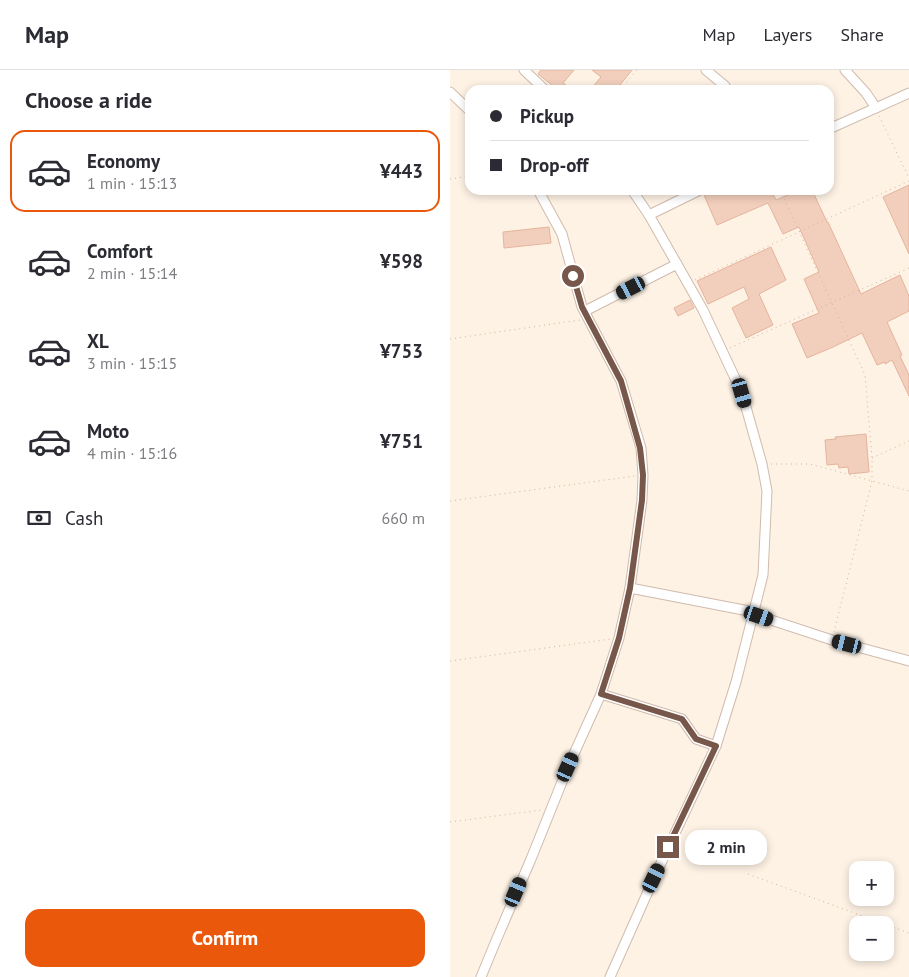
<!DOCTYPE html>
<meta charset="utf-8">
<style>
body{margin:0;font-family:"PT Sans",sans-serif;background:#f2f2f3;color:#2b2b33;height:100vh;display:flex;flex-direction:column;font-size:19px;white-space:nowrap}
*{box-sizing:border-box;margin:0}
p{font-size:16px;color:#7c7c81}
.icon{flex:none;width:28px;height:28px;fill:none;stroke:currentColor;stroke-width:2;stroke-linecap:round;stroke-linejoin:round}
.map{position:relative;flex:1;overflow:hidden}
.side{display:flex;flex-direction:column;background:#fff;width:450px}
.side>*{flex:none}
.top-card{position:absolute;left:15px;top:15px;width:369px;height:110px;border-radius:15px;box-shadow:0 2px 8px #0003;display:grid;align-content:center;height:110px;padding:0 25px;background:#fff}
.tools{position:absolute;left:399px;top:791px;display:grid;gap:10px}
.tools a{display:grid;place-items:center;width:45px;height:45px;border-radius:10px;background:#fff;box-shadow:0 2px 8px #0003;font-size:25px}
.end{position:absolute;width:22px;height:22px;margin:-11px;border:6px solid #765749;background:#fff;box-shadow:0 0 0 2px #fff}
.from{border-radius:50%}
.bubble{position:absolute;height:35px;border-radius:15px;background:#fff;box-shadow:0 2px 8px #0003;font-size:16px;font-weight:700;line-height:35px;text-align:center}
.car{position:absolute;width:15px;height:30px;margin:-15px -8px;border-radius:6px;box-shadow:0 0 4px 1px #0007;background:linear-gradient(#222 24%,#8ab4d8 0 40%,#222 0 76%,#8ab4d8 0 86%,#222 0)}
.top-card b{display:flex;align-items:center;gap:18px;height:48px;font-size:19px}
.top-card b+b{border-top:1px solid #e1e1e2}
.top-card i{width:12px;height:12px;background:#2b2b33}
ul{padding:0;list-style:none}
li{display:flex;align-items:center;gap:15px;height:82px;margin:0 10px 8px;padding:0 15px;border:2px solid transparent;border-radius:15px}
li div{flex:1}
li b{display:block;font-size:19px}
li em{font-style:normal;font-weight:700}
li.active{border-color:#ea580c}
li>.icon{width:45px;height:45px;stroke-width:1.5}
h2{padding:0 25px;font-size:22px;line-height:60px}
.pay{display:flex;align-items:center;gap:12px;height:55px;padding:0 25px;font-size:19px}
.pay p{margin-inline-start:auto}
.button{display:flex;gap:10px;margin-top:auto;padding:10px 25px}
.button a{flex:1;height:58px;border-radius:15px;background:#ea580c;color:#fff;font-size:20px;font-weight:700;line-height:58px;text-align:center}
header{display:flex;align-items:center;gap:30px;box-sizing:border-box;height:70px;padding:0 25px;background:#fff;border-bottom:1px solid #e1e1e2}
header strong{font-size:24px}
nav{display:flex;gap:28px;margin-inline-start:auto;font-size:18px}
main{display:flex;flex:1;min-height:0}
.map>svg:first-child{display:block}
</style>
<header>
<strong>Map</strong>
<nav><a>Map</a><a>Layers</a><a>Share</a></nav>
</header>
<main>
<section class="side">
<h2>Choose a ride</h2>
<ul>
<li class="active"><svg class="icon" aria-label="car" viewBox="0 0 24 24"><path d="M5 17H2v-5l4-1 3-4h7l3 4 3 1v5h-3M9 17h6M6 11h13"/><circle cx="7" cy="17" r="2"/><circle cx="17" cy="17" r="2"/></svg><div><b>Economy</b><p>1 min · 15:13</p></div><em>¥443</em></li>
<li><svg class="icon" aria-label="car" viewBox="0 0 24 24"><path d="M5 17H2v-5l4-1 3-4h7l3 4 3 1v5h-3M9 17h6M6 11h13"/><circle cx="7" cy="17" r="2"/><circle cx="17" cy="17" r="2"/></svg><div><b>Comfort</b><p>2 min · 15:14</p></div><em>¥598</em></li>
<li><svg class="icon" aria-label="car" viewBox="0 0 24 24"><path d="M5 17H2v-5l4-1 3-4h7l3 4 3 1v5h-3M9 17h6M6 11h13"/><circle cx="7" cy="17" r="2"/><circle cx="17" cy="17" r="2"/></svg><div><b>XL</b><p>3 min · 15:15</p></div><em>¥753</em></li>
<li><svg class="icon" aria-label="car" viewBox="0 0 24 24"><path d="M5 17H2v-5l4-1 3-4h7l3 4 3 1v5h-3M9 17h6M6 11h13"/><circle cx="7" cy="17" r="2"/><circle cx="17" cy="17" r="2"/></svg><div><b>Moto</b><p>4 min · 15:16</p></div><em>¥751</em></li>
</ul>
<div class="pay"><svg class="icon" aria-label="cash" viewBox="0 0 24 24"><path d="M3 7h18v10H3z"/><circle cx="12" cy="12" r="2"/></svg>Cash<p>660 m</p></div>
<div class="button"><a>Confirm</a></div>
</section>
<div class="map">
<svg width="459" height="907" viewBox="0 0 459 907">
<rect width="100%" height="100%" fill="#fdf2e4"/>
<g fill="#f2cebc" stroke="#e5b49c">
<path d="M91,0H124L113,13L122,20H108L88,4Z"/>
<path d="M142,0H182L166,20H140L151,7Z"/>
<path d="M459,115V184L433,127Z"/>
<path d="M256,120H321L326,130L350,120H362L377,152H378L411,224L450,205L459,226V241L437,252L452,285L450,286L459,305V326L442,290L435,294V292L427,295L412,263L383,277L357,288L342,254L369,243L354,209L369,202L349,157L333,164L318,133L267,155L254,125Z"/>
<path d="M99,157L101,173L54,178L53,162Z"/>
<path d="M321,177L336,210L309,224L323,255L296,268L282,238L299,229L294,217L258,234L247,211Z"/>
<path d="M240,230L244,238L228,246L224,238Z"/>
<path d="M416,364L419,402L399,404L398,397L389,398L388,394L377,395L375,370L386,369L385,367Z"/>
</g>
<g fill="none" stroke-linecap="round" stroke-linejoin="round">
<g stroke="#d0bbad" stroke-width="11">
<g id="minor">
<path d="M74,0L95,20"/>
<path d="M256,0L275,16L277,20"/>
<path d="M395,0L416,23L426,38"/>
<path d="M0,22L20,41"/>
<path d="M379,59L459,23"/>
<path d="M199,145L250,120"/>
<path d="M135,241L227,194"/>
<path d="M180,518L304,542L309,546L382,570L459,591"/>
<path d="M151,624L232,649L246,669L266,676"/>
<path d="M31,907L45,873L81,789L118,697L151,624L169,568L180,518L192,430L193,405L191,378L171,311L132,237L112,164L88,120"/>
<path d="M160,907L204,808L266,676L286,612L313,505L317,421L312,394L292,323L253,240L199,145L182,120"/>
</g>
</g>
<g stroke="#d7b19f" stroke-width="1" stroke-dasharray="1 4" stroke-linecap="butt">
<path d="M170,20L187,0"/>
<path d="M429,46L459,108"/>
<path d="M0,109L20,106"/>
<path d="M330,120L415,305L422,388V411L384,562"/>
<path d="M245,210L459,111"/>
<path d="M0,269L130,250"/>
<path d="M280,278L459,198"/>
<path d="M422,388L459,371"/>
<path d="M321,394H360L459,421"/>
<path d="M0,431L185,406"/>
<path d="M0,591L161,569"/>
<path d="M0,752L91,740"/>
<path d="M298,804L459,863"/>
</g>
<use href="#minor" stroke="#fff" stroke-width="9"/>
</g>
<g fill="none" stroke-linecap="round" stroke-linejoin="round">
<path stroke="#765749" stroke-width="6" d="M123,206L132,237L171,311L190,378L193,405L192,430L180,518L169,568L151,624L232,649L246,669L266,676L218,777"/>
</g>
</svg>
<div class="tools">
<a>+</a>
<a>−</a>
</div>
<i class="end from" style="left:123px;top:206px"></i>
<i class="end" style="left:218px;top:777px"></i>
<div class="bubble" style="left:235px;top:760px;width:82px">2 min</div>
<i class="car" style="left:181px;top:218px;rotate:243deg"></i>
<i class="car" style="left:292px;top:323px;rotate:164deg"></i>
<i class="car" style="left:309px;top:546px;rotate:109deg"></i>
<i class="car" style="left:397px;top:574px;rotate:284deg"></i>
<i class="car" style="left:118px;top:697px;rotate:24deg"></i>
<i class="car" style="left:204px;top:808px;rotate:26deg"></i>
<i class="car" style="left:66px;top:822px;rotate:23deg"></i>
<div class="top-card">
<b><i class="from"></i>Pickup</b>
<b><i></i>Drop-off</b>
</div>
</div>
</main>
